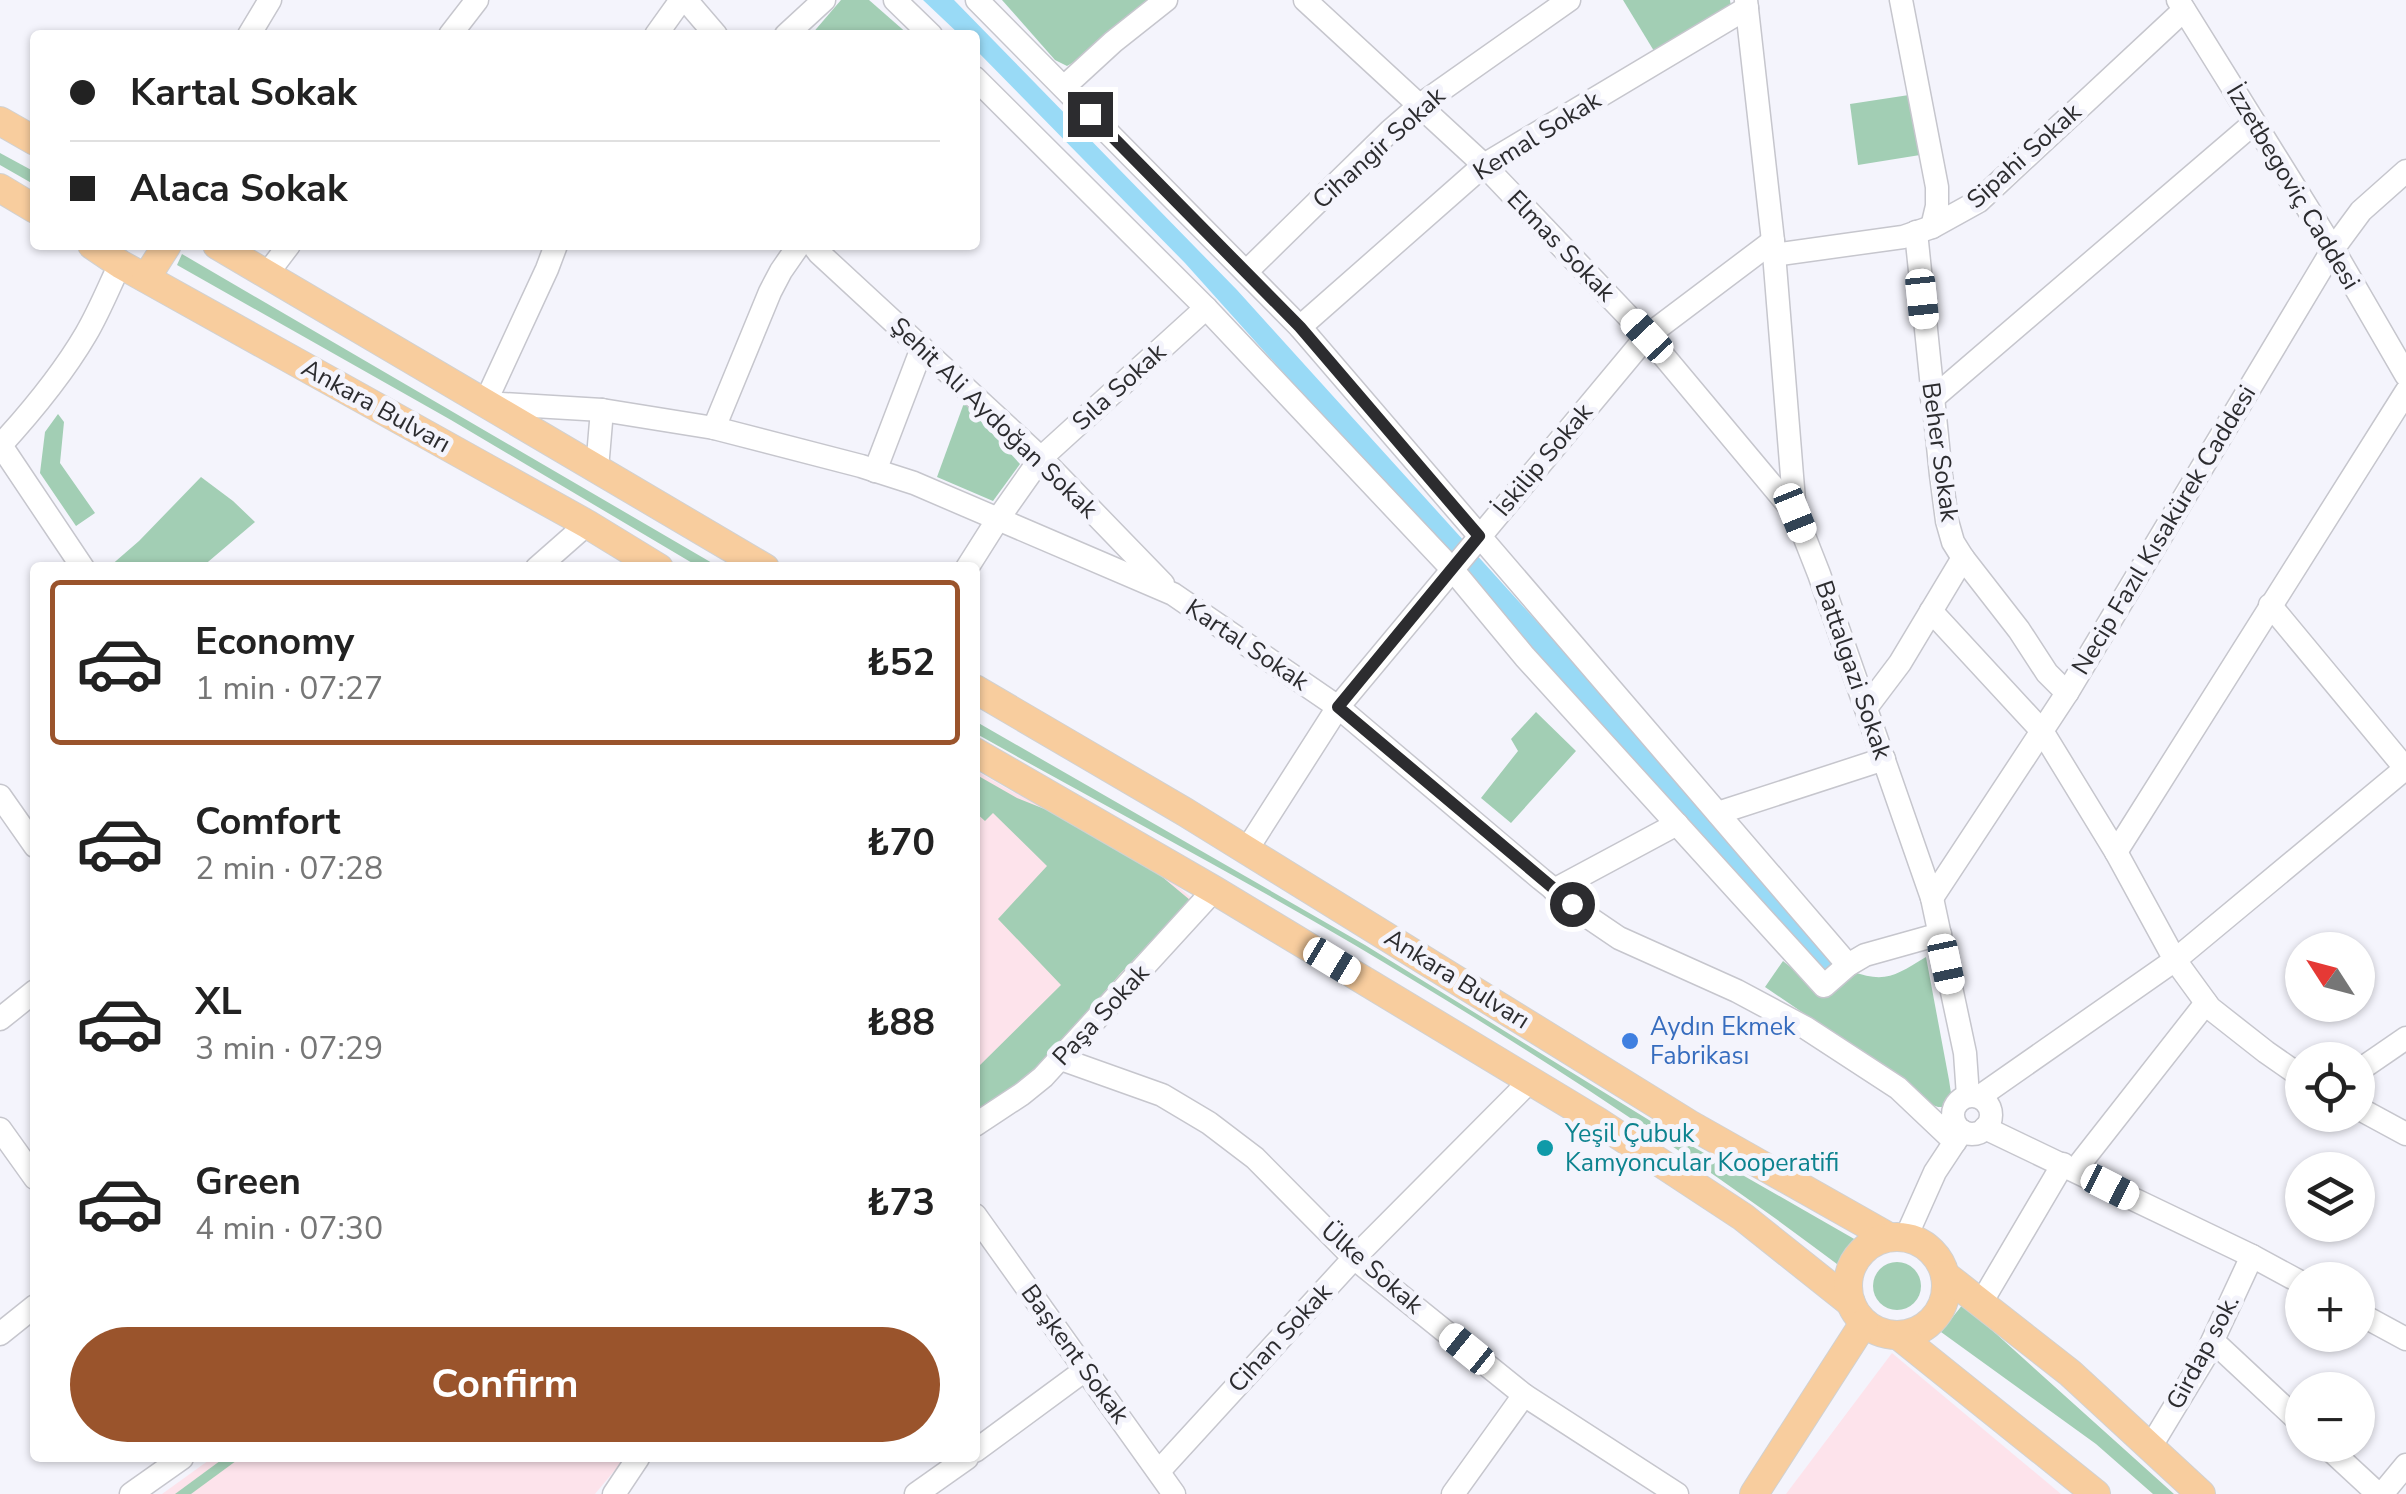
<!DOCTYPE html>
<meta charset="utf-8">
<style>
body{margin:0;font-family:"Nunito Sans",sans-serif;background:#f2f2f2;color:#222;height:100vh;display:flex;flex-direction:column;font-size:38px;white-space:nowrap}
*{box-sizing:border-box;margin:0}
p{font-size:32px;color:#767676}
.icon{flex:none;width:55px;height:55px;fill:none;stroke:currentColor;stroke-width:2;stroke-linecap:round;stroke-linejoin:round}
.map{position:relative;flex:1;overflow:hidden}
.details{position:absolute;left:30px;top:562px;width:950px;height:900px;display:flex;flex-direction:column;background:#fff;border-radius:10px;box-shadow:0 2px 8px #0004}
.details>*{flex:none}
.top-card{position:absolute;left:30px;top:30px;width:950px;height:220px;border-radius:10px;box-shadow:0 2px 8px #0004;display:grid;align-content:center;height:220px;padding:0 40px;background:#fff}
.needle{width:65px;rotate:306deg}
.buttons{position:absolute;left:2285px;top:932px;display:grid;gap:20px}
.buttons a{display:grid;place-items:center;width:90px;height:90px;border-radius:50%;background:#fff;box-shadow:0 2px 8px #0004;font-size:50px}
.end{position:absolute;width:45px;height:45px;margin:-22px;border:12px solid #2c2c2f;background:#fff;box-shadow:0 0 0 5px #fff}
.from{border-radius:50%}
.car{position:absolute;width:30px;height:60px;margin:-30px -15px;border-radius:12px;box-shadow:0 0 8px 2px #0007;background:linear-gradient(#fff 24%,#345 0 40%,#fff 0 76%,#345 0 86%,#fff 0)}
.top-card b{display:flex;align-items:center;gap:35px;height:95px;font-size:38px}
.top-card b+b{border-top:2px solid #e0e0e0}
.top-card i{width:25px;height:25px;background:#222}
ul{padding:18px 0 0;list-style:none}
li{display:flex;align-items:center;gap:30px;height:165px;margin:0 20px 15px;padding:0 20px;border:5px solid transparent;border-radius:10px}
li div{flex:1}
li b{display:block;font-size:38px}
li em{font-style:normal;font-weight:700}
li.selected{border-color:#9a542c}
li>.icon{width:90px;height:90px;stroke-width:1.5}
.primary-button{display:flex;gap:20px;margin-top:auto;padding:20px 40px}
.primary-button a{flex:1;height:115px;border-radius:60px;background:#9a542c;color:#fff;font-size:40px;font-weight:700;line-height:115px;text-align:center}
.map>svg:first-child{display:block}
</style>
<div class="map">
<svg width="2406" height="1494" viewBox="0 0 2406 1494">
<rect width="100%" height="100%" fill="#f4f4fc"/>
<g fill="#fde3eb">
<path d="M975,770L1013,792L1076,818L1136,852L1193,899L1020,1085L975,1113Z"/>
<path d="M1892,1353L2061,1494H1786Z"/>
<path d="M212,1458H625L595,1494H162Z"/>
</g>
<g fill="#a2ceb4">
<path d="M841,0H869L909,35H811Z"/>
<path d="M1002,0H1147L1086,55L1067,66L1055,60Z"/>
<path d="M1623,0H1730L1731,7L1654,51Z"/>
<path d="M1909,95L1920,155L1858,165L1850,104Z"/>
<path d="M0,153L35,172V185L0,165Z"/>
<path d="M182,254L719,567H699L451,420L177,265Z"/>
<path d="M964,403L1020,464L993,501L937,477Z"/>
<path d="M58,414L64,422L60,463L95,513L76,526L40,473L45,432Z"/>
<path d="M201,477L233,501L255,522L202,567H109L139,541Z"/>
<path d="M1536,712L1576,751L1511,823L1481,798L1518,751L1511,739Z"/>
<path d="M975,721L1365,945L1683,1141L1856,1240L1841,1267C1686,1150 1520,1043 1353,944C1229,871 1101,804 975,733Z"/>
<path d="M975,774L1017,798L1082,824L1143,861L1190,900L1120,974L1044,1062L1020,1082L975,1111V1070L1061,985L998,919L1047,866L993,813L985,821L975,812Z"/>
<path d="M1926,957L1949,1080L1951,1093L1945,1107H1938L1930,1104L1875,1062L1765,987L1783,961L1823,993L1851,971C1886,984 1896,975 1926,957Z"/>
<circle cx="1897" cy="1286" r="24"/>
<path d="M1963,1304L2174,1494H2153L2096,1444L1941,1332Z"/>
<path d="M224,1458H240L191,1494H175Z"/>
</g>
<path fill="#99daf6" d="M923,0H954L1237,290L1589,679L1843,966L1827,979L1185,263L975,49V35H960Z"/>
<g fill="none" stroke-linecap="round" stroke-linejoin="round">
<g stroke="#c6c6cd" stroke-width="25">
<g id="minor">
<path d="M686,0L716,35"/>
<path d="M895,0L931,35"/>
<path d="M977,0L1300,327L1848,965"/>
<path d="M1305,0L1484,165L1647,336L1795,513"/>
<path d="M1746,0L1773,241L1795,513L1819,574L1932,898L1965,1053L1968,1096"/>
<path d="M1901,0L1937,187V206L1932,227"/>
<path d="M2178,0L2333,249L2406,375"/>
<path d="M249,35L270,0"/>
<path d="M450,35L477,0"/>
<path d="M656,35L681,0"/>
<path d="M786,35L824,0"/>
<path d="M975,78L1206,308L1452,569L1525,657L1824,986L1848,965L1865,955L1940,934"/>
<path d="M1064,87L1113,42L1166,0"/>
<path d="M1916,232L1941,475L1947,521L1953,542L1963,558L2019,630L2047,673L2067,693"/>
<path d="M556,245L547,269L485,403L602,410L714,428L861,466L914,483L1173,594L1338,707L1541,879L1591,919L1619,938L1737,991L1806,1028L1898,1088L1955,1142"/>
<path d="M813,245L819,253L1041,458L1163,584"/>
<path d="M1774,255L1903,237L1932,227L1979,201L2184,10"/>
<path d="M1246,272L1390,131L1420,105L1569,0"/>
<path d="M267,274L289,245"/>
<path d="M1300,327L1484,165L1747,8"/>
<path d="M1932,399L2254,123"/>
<path d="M714,428L770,292L781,271L799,245"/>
<path d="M0,444L83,568"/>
<path d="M0,446C32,411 62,375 86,334C99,312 109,287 120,264"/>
<path d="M597,469L602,410"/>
<path d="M875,471L922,348"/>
<path d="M537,568L587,524"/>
<path d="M967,568L998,519L1041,458L1206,308"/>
<path d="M2270,605L2406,769"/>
<path d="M1931,611L2042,731L2116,852L2175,960L2210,1008L2266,1052L2302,1077"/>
<path d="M1866,708L1900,663L1963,558"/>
<path d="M0,796L35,846"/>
<path d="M1718,813L1884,759"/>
<path d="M1253,840L1338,707L1647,336L1773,241"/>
<path d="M2116,852L2406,392"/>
<path d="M1554,890L1677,824"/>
<path d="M1932,898L2067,693L2333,249L2361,211L2406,171"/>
<path d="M0,1019L35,991"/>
<path d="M1061,1059L1162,1095L1209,1123L1255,1158L1354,1258L1524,1395L1677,1494"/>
<path d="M2358,1071L2406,1038"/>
<circle cx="1972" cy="1115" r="19"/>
<path d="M1979,1097L2175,960L2406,768"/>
<path d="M2358,1108L2406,1134"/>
<path d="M975,1125L1022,1094L1043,1077L1214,890"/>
<path d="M1985,1128L2252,1256L2302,1283"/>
<path d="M0,1129L35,1178"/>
<path d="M2075,1170L2206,1003"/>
<path d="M975,1215L1174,1494"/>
<path d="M1906,1237L1935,1172L1962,1131"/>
<path d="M1981,1303L2063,1164"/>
<path d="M2358,1313L2406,1339"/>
<path d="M0,1334L35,1306"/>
<path d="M2213,1341L2302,1424"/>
<path d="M2325,1445L2378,1494"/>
<path d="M2151,1446L2206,1355L2252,1256"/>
<path d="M975,1451L1085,1370"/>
<path d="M1159,1471L1354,1258L1531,1080"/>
<path d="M131,1494L182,1458"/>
<path d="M614,1494L638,1458"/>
<path d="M916,1494L967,1458"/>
<path d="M1453,1494L1524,1395"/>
<path d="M2382,1494L2406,1465"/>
</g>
</g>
<g stroke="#d1d1d1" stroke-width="30">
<g id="major">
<path d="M0,121L35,141"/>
<path d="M0,188L35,209"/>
<path d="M92,245L120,264L587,524L659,568"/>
<path d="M217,245L765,568"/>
<path d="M146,278L167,245"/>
<path d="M975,689L1185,812L1689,1124L1889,1237"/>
<path d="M975,752L1214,890L1597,1121L1743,1217L1851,1303"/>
<circle cx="1897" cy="1286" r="49"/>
<path d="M1945,1275L2070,1373L2201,1494"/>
<path d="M1898,1335L2096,1494"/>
<path d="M1754,1494L1864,1323"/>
</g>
</g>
<use href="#minor" stroke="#fff" stroke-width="22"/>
<use href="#major" stroke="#f8cd9e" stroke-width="28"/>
</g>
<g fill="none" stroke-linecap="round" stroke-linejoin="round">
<path stroke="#2c2c2f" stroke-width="12" d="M1090,114L1300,327L1479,536L1338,707L1572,904"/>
</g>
<circle fill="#3f7fe0" stroke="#f4f4fc" stroke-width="4" cx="1630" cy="1041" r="10"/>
<circle fill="#0f9aa8" stroke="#f4f4fc" stroke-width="4" cx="1545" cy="1148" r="10"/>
<g text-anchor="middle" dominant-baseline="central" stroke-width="10" stroke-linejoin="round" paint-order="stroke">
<g font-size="25" fill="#2c2c2f" stroke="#f4f4fc">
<text transform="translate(1537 136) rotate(-32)">Kemal Sokak</text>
<text transform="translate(1379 148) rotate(-42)">Cihangir Sokak</text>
<text transform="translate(2024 156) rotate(-42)">Sipahi Sokak</text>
<text transform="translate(2293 187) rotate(59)">İzzetbegoviç Caddesi</text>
<text transform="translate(1561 246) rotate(46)">Elmas Sokak</text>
<text transform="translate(1119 387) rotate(-42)">Sıla Sokak</text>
<text transform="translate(376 406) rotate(29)">Ankara Bulvarı</text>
<text transform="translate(994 418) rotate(44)">Şehit Ali Aydoğan Sokak</text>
<text transform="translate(1940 452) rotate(82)">Beher Sokak</text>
<text transform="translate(1543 460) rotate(-50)">İskilip Sokak</text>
<text transform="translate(2164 530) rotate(-59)">Necip Fazıl Kısakürek Caddesi</text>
<text transform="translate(1247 645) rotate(34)">Kartal Sokak</text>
<text transform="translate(1853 670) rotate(71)">Battalgazi Sokak</text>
<text transform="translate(1457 979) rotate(32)">Ankara Bulvarı</text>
<text transform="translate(1101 1015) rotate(-47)">Paşa Sokak</text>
<text transform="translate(1372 1268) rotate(41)">Ülke Sokak</text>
<text transform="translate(1280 1338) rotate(-47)">Cihan Sokak</text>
<text transform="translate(2203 1352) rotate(-62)">Girdap sok.</text>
<text transform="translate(1075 1354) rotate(54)">Başkent Sokak</text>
</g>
<g font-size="25" fill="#366cbe" stroke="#f4f4fc" text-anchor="start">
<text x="1650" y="1027">Aydın Ekmek<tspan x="1650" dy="29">Fabrikası</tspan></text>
</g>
<g font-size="25" fill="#0d838f" stroke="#f4f4fc" text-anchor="start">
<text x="1565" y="1134">Yeşil Çubuk<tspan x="1565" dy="29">Kamyoncular Kooperatifi</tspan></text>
</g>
</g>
</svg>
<div class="buttons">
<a><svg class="needle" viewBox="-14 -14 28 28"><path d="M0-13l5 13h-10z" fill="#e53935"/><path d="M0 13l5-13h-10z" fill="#767676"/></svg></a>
<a><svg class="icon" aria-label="locate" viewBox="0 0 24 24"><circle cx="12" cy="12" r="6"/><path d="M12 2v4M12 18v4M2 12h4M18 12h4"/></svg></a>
<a><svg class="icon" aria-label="layers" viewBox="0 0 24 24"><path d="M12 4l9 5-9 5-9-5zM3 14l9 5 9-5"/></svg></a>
<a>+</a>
<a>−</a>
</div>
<i class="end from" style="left:1572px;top:904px"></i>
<i class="end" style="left:1090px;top:114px"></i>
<i class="car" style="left:1922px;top:299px;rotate:174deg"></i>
<i class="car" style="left:1647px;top:336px;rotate:317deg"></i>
<i class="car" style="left:1795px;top:513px;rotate:158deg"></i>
<i class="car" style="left:1332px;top:961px;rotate:121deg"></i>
<i class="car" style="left:1946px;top:964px;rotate:168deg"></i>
<i class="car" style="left:2110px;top:1187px;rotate:117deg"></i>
<i class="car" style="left:1467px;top:1349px;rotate:309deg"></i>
<div class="top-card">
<b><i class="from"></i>Kartal Sokak</b>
<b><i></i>Alaca Sokak</b>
</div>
<section class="details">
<ul>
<li class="selected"><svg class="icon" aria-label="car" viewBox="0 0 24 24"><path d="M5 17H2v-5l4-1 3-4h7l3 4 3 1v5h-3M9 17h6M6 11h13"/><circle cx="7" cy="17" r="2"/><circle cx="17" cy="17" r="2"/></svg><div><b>Economy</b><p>1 min · 07:27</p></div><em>₺52</em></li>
<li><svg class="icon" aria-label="car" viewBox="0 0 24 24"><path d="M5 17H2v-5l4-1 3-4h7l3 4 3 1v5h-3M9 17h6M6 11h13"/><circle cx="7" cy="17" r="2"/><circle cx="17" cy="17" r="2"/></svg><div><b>Comfort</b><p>2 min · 07:28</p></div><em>₺70</em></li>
<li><svg class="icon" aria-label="car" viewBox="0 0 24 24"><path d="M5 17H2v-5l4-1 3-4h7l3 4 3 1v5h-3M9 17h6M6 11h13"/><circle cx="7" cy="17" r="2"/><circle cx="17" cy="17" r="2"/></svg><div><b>XL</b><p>3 min · 07:29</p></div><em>₺88</em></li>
<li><svg class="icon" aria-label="car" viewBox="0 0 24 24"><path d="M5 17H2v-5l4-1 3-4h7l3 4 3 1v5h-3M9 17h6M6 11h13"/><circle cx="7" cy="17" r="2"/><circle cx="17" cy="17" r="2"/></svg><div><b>Green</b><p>4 min · 07:30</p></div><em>₺73</em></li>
</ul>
<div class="primary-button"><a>Confirm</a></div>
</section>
</div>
